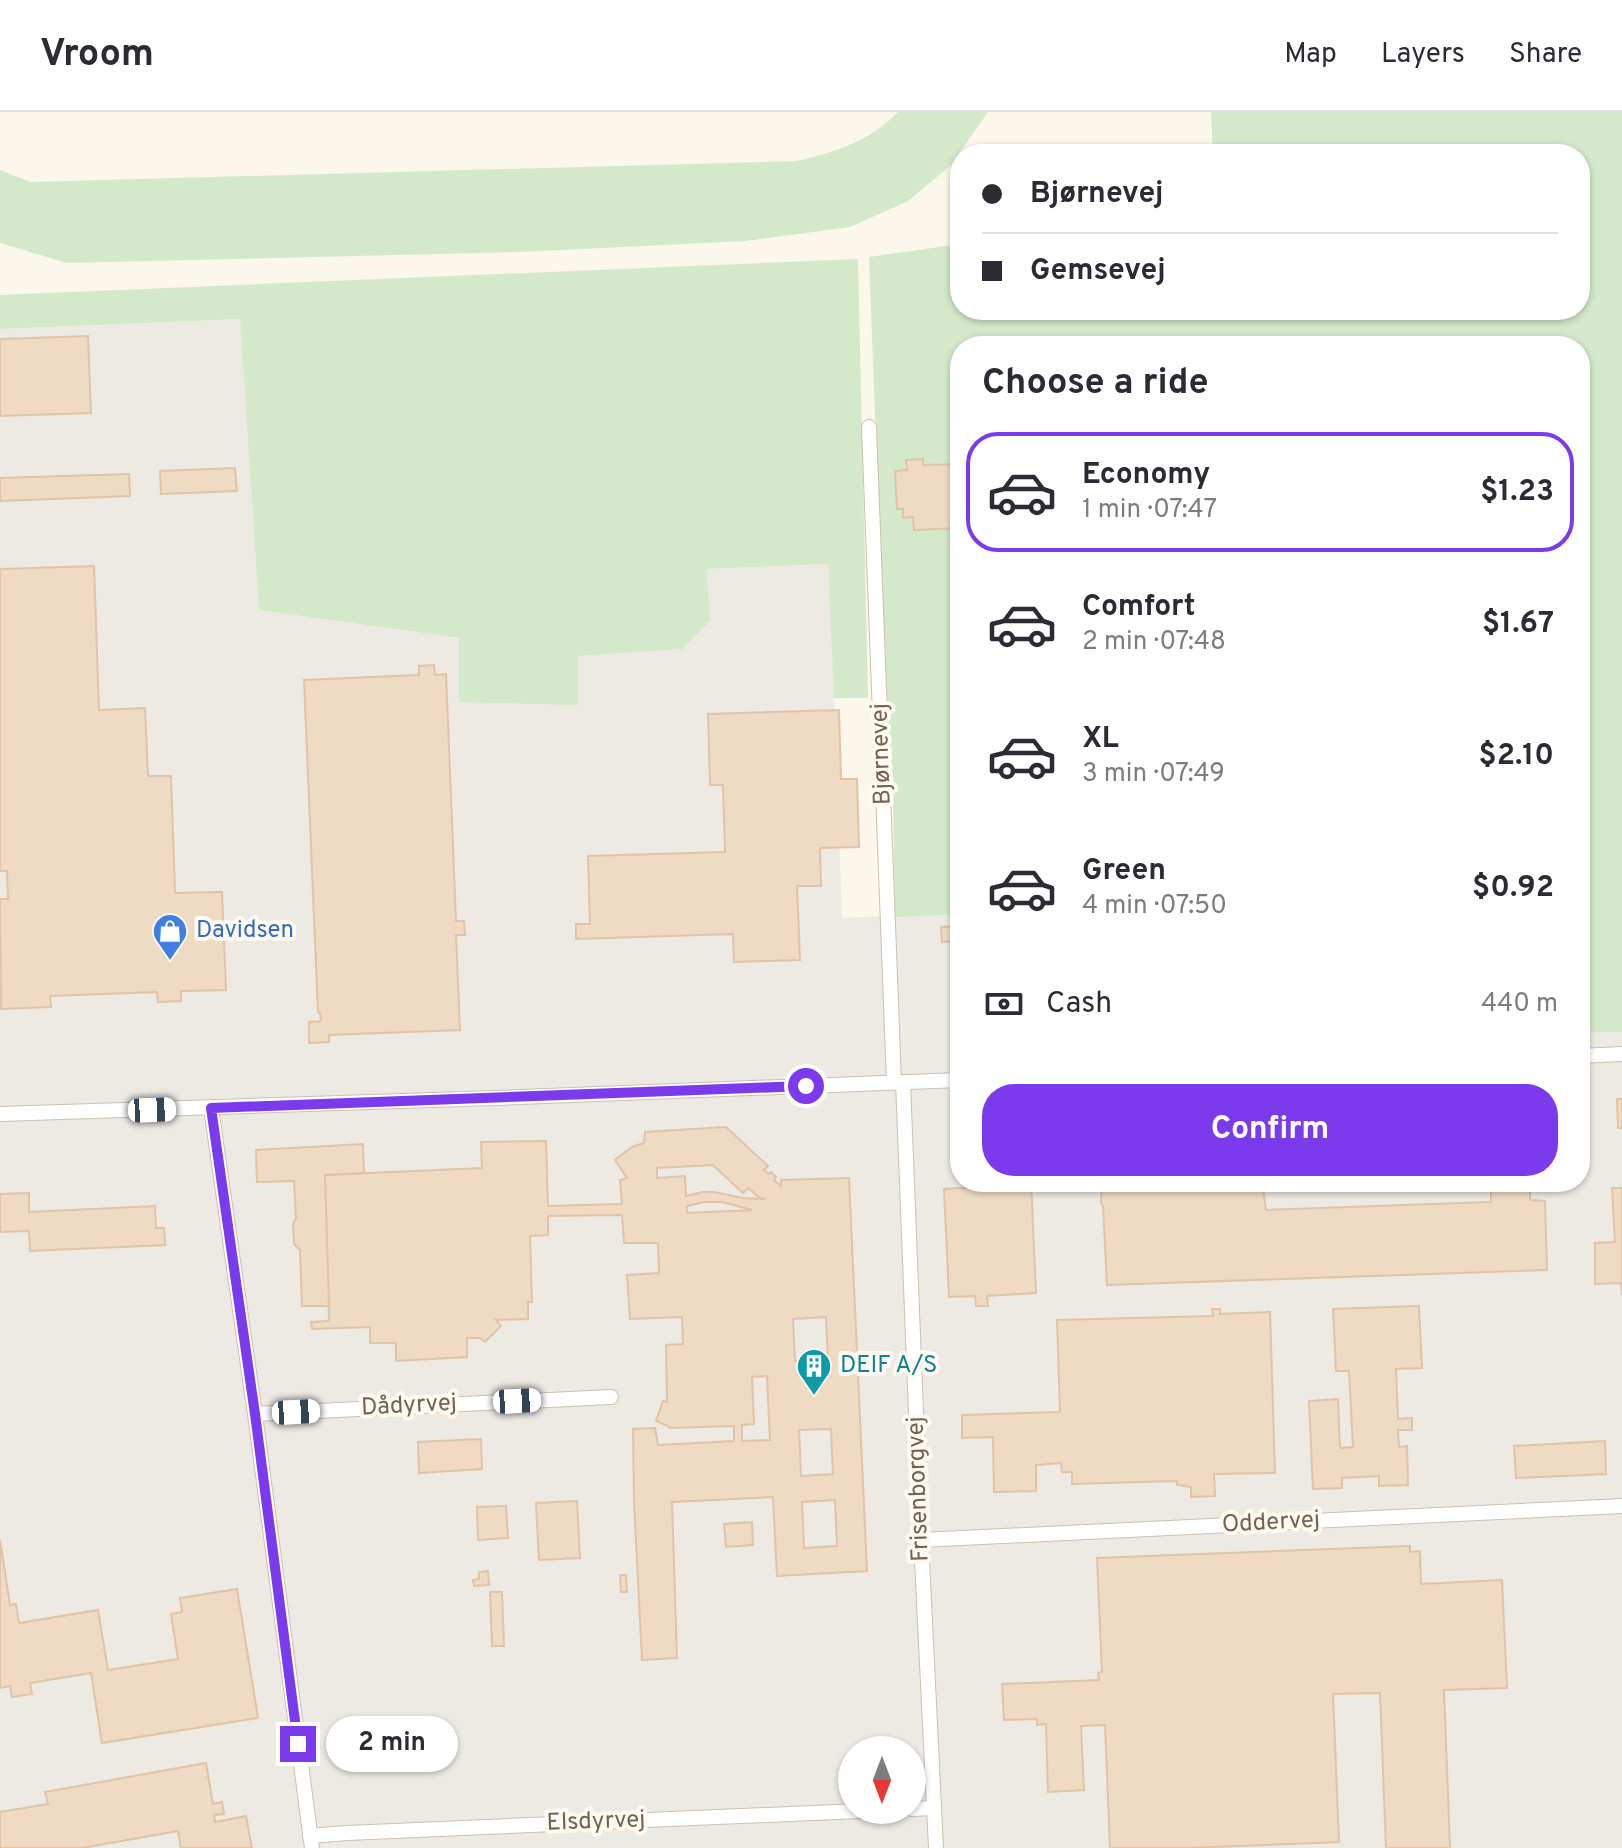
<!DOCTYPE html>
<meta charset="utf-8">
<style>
body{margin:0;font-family:Overpass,sans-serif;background:#f2f2f3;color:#2b2b33;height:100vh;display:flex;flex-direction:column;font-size:30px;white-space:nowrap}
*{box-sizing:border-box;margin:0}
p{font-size:26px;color:#7c7c81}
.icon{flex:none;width:44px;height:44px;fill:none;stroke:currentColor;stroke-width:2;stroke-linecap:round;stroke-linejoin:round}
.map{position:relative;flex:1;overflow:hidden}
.details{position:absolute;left:950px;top:224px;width:640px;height:856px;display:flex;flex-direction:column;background:#fff;border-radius:32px;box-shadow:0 2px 6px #0004}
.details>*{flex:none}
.hud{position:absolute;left:950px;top:32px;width:640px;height:176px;border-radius:32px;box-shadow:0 2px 6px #0004;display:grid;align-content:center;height:176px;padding:0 32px;background:#fff}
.needle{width:52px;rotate:180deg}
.buttons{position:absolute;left:838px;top:1624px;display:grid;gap:16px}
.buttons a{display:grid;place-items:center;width:88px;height:88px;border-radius:50%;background:#fff;box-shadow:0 2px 6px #0004;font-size:40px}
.end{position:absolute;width:36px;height:36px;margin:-18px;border:10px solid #7c3aed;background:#fff;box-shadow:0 0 0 4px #fff}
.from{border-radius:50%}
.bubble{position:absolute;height:56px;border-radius:28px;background:#fff;box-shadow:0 2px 6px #0004;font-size:26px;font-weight:700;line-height:56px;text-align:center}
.car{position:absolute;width:24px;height:48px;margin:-24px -12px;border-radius:10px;box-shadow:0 0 6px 2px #0007;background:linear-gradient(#fff 24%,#345 0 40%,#fff 0 76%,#345 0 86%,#fff 0)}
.hud b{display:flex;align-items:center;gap:28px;height:76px;font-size:30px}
.hud b+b{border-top:2px solid #e1e1e2}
.hud i{width:20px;height:20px;background:#2b2b33}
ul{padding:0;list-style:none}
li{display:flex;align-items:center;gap:24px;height:120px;margin:0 16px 12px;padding:0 16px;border:4px solid transparent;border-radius:32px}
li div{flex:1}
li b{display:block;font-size:30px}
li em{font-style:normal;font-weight:700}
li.active{border-color:#7c3aed}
li>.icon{width:72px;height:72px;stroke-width:1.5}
h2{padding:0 32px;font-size:36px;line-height:96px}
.pay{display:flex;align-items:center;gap:20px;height:88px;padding:0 32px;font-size:30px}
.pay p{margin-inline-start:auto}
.action{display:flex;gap:16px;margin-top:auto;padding:16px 32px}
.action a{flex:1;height:92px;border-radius:32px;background:#7c3aed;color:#fff;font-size:32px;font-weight:700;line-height:92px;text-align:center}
header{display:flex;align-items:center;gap:48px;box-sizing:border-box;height:112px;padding:0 40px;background:#fff;border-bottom:2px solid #e1e1e2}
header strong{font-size:38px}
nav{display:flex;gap:44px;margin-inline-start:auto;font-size:28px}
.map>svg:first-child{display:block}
</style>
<header>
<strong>Vroom</strong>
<nav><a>Map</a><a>Layers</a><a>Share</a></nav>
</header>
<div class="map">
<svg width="1622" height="1736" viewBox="0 0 1622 1736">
<rect width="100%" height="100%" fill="#fbf7eb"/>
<path fill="#ede9e3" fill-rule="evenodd" d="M240,207L259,498L459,526V590L578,544L681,537L710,509L707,457L829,452L842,806L960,802V1070H1580V921L1622,920V1736H0V217ZM852,1638H912V1698H852Z"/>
<g fill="#d3e9ca">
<path d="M898,0H988L951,53L908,89L850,115L745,129L519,140L67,151L0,131V58L31,70L797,49C836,40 870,29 898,0Z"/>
<path d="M1211,0H1622V920L1580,921V234H960V802L895,805L893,691L885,569L869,145L960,132V198H1580V42H1213Z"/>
<path d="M858,147L868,586H834L828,452L707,457L710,509L682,537L578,544V593L459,590V526L259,498L240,207L0,217V183Z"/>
</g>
<g fill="#efdac4" stroke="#e1c3a6" stroke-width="2" fill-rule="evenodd">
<path d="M88,224L91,301L0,304V227Z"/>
<path d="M923,347V353L960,352V416L914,418L913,405L903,406V397H897L895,359L907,358L906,348Z"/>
<path d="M235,356L237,379L161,382L160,359Z"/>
<path d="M129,362L130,384L0,389V366Z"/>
<path d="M94,454L99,598L145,596L148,664H171L175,781L222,780L226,878L181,879V889L158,890L157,880L50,884L51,895L1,897L0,787H8L7,759H0V457Z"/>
<path d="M434,553L435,563L446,562L456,809H464L465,823H456L460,918L329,923V930L309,931V910L321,909L320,901H318L304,568L419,563V554Z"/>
<path d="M839,598L841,667H857L859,735L820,736L821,774H797L800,848L734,850L733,822L576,827V812H590L588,744L725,740L723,673H710L708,602Z"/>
<path d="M960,814V829L942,830L941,815Z"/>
<path d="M1617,987H1622V1016H1618Z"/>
<path d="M726,1015L768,1054L764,1058L769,1062L771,1060L776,1065L774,1068L781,1074V1068L849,1066L867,1459L777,1464L773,1385L672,1390L677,1546L642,1548L634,1389L633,1317L655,1316L658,1333L734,1329V1314L669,1316L668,1314L656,1309L663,1289L667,1290L666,1233L683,1232L682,1205L630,1207L627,1163L659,1161L658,1131H624L622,1103L548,1104V1123L530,1124L532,1190H528V1207L496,1208L501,1214L485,1230L480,1226H467V1245L396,1249V1231H370V1215L312,1217L311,1210L329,1209L325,1063L482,1056L481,1030L546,1029L548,1094L622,1092L620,1068L627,1066L615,1048L632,1035L644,1031L645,1020ZM713,1053L743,1081L748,1076L760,1086L766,1087L743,1086L714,1080H703L686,1084L685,1064L657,1066V1056ZM704,1090H722L752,1098L687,1101V1094ZM826,1205L828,1248L795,1249L793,1207ZM767,1264L770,1328L742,1329V1313L754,1312L752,1265ZM831,1317L833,1362L801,1364L799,1318ZM835,1388L837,1434L804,1436L802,1390Z"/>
<path d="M363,1032L364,1061L325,1063L329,1194H302L300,1138L294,1132L293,1112L296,1106L294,1069L257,1070L256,1038Z"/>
<path d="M979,1070H1031L1036,1181L987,1184L988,1194H976L975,1184L949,1185L944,1077L979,1075Z"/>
<path d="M1102,1070H1264L1263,1077L1266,1098L1491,1090V1070H1530V1088L1545,1089L1547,1158L1107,1173L1103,1094L1101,1091Z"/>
<path d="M1612,1076H1622V1183L1621,1171L1595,1172V1131L1615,1130Z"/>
<path d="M29,1081V1100L155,1094L156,1116H164L165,1133L30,1139L29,1119L0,1120V1082Z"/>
<path d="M1419,1194L1422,1256L1396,1257L1398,1307L1412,1306V1318H1398L1399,1335L1407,1334L1408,1373L1379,1374V1364L1342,1366V1376L1313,1377L1309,1289L1338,1287L1340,1336L1353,1335L1349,1259H1336L1333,1197Z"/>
<path d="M1212,1197H1220V1202L1270,1200L1275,1361L1214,1362L1215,1384L1191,1385V1375L1177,1373V1369L1072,1372V1360H1062L1061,1351L1036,1353V1379L994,1380L993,1325L962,1326V1303L1060,1300L1057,1208L1213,1204Z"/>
<path d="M481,1327L482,1357L419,1361L418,1330Z"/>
<path d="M1605,1329L1606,1362L1516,1366L1514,1334Z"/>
<path d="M577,1389L580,1446L539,1448L536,1391Z"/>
<path d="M506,1394L508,1426L478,1428L477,1395Z"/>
<path d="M752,1410L753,1433L726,1435L724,1412Z"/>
<path d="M0,1428L10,1493L16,1492L19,1511L98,1498L108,1558L178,1547L171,1502L182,1500L180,1486L237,1477L258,1606L102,1631L91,1561L30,1571L32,1582L12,1585L10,1574L0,1576Z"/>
<path d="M1410,1434V1440L1420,1439L1421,1472L1502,1468L1507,1576L1444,1578L1450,1736H1386L1380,1581L1333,1582L1339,1730L1188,1736H1110L1105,1613L1081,1614L1084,1678L1048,1680L1046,1612L1037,1613V1607L1004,1608L1002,1572L1099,1568L1098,1561L1102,1560L1097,1446Z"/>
<path d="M488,1459L489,1473L474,1474L473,1468L479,1467V1460Z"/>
<path d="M620,1463H626L627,1480H621Z"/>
<path d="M490,1480H502L504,1534H492Z"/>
<path d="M206,1651L213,1692L222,1690L224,1702L214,1703L215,1710L246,1704L252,1736H181L178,1719L82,1736H0V1700L48,1692L45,1680Z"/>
</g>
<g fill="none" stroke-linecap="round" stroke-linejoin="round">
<g stroke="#cdc0b1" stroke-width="16">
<g id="minor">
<path d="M869,315L894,970"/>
<path d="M1580,944L1622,942"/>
<path d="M903,970L921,1428L936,1736"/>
<path d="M211,996L255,1302L312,1736"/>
<path d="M0,1002L495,986L960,968"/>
<path d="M255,1302L611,1285"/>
<path d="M921,1428L1622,1394"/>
<path d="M912,1697L933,1696"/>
<path d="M310,1724L347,1721L882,1698"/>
</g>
</g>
<use href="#minor" stroke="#fff" stroke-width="14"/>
</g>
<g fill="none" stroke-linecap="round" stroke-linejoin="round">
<path stroke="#7c3aed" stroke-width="10" d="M298,1632L255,1302L211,996L806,974"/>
</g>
<defs>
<g id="shop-pin" transform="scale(1.8)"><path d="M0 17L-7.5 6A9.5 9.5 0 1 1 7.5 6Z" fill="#3f7fe0" stroke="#fefaf1"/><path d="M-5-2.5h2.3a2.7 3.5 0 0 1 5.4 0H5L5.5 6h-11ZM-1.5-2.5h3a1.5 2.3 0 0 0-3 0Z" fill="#fff"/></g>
<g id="building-pin" transform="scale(1.8)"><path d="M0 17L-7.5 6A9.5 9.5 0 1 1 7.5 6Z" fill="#0f9aa8" stroke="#fefaf1"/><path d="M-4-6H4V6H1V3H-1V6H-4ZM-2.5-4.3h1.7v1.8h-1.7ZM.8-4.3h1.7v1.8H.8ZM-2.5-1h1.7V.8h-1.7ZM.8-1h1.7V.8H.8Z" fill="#fff"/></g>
</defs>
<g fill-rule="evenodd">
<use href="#shop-pin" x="170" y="819"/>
<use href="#building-pin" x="814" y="1254"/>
</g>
<g text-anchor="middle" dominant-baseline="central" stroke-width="8" stroke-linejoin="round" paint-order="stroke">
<g font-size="24" fill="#75614f" stroke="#fefaf1">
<text transform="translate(882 642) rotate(-92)">Bjørnevej</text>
<text transform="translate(409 1294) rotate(-3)">Dådyrvej</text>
<text transform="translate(919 1377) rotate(-92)">Frisenborgvej</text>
<text transform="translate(1271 1411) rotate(-3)">Oddervej</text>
<text transform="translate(596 1710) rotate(-2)">Elsdyrvej</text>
</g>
<g font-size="24" fill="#366cbe" stroke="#fefaf1" text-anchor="start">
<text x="196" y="819">Davidsen</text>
</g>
<g font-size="24" fill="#0d838f" stroke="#fefaf1" text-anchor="start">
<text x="840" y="1254">DEIF A/S</text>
</g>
</g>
</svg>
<div class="buttons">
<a><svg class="needle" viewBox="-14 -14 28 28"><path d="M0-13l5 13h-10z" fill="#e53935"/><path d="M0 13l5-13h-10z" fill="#7c7c81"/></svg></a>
</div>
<i class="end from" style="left:806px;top:974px"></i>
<i class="end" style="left:298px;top:1632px"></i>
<div class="bubble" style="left:326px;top:1604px;width:132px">2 min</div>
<i class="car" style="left:152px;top:998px;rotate:88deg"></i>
<i class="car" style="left:517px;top:1289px;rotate:87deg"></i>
<i class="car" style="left:296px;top:1300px;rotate:87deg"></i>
<div class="hud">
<b><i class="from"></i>Bjørnevej</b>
<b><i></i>Gemsevej</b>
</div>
<section class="details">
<h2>Choose a ride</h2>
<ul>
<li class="active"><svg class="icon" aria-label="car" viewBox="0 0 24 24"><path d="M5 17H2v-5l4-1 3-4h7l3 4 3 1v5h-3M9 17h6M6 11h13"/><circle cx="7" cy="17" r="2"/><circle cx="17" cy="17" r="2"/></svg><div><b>Economy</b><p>1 min · 07:47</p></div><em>$1.23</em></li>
<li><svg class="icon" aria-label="car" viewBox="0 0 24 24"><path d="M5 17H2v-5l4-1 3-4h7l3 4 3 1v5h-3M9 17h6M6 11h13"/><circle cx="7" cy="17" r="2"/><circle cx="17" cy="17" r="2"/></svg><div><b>Comfort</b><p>2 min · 07:48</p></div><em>$1.67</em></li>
<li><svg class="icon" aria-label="car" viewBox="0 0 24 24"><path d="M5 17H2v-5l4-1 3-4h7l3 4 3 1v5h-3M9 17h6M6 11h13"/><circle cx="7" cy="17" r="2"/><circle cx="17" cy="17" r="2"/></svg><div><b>XL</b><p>3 min · 07:49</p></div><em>$2.10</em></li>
<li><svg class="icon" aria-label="car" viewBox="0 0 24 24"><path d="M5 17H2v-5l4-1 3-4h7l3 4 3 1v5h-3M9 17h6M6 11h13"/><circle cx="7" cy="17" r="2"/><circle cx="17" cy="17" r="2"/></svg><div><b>Green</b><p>4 min · 07:50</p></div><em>$0.92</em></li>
</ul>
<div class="pay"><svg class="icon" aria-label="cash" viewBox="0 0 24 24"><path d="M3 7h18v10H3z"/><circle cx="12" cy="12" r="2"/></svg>Cash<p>440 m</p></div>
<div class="action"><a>Confirm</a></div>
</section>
</div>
